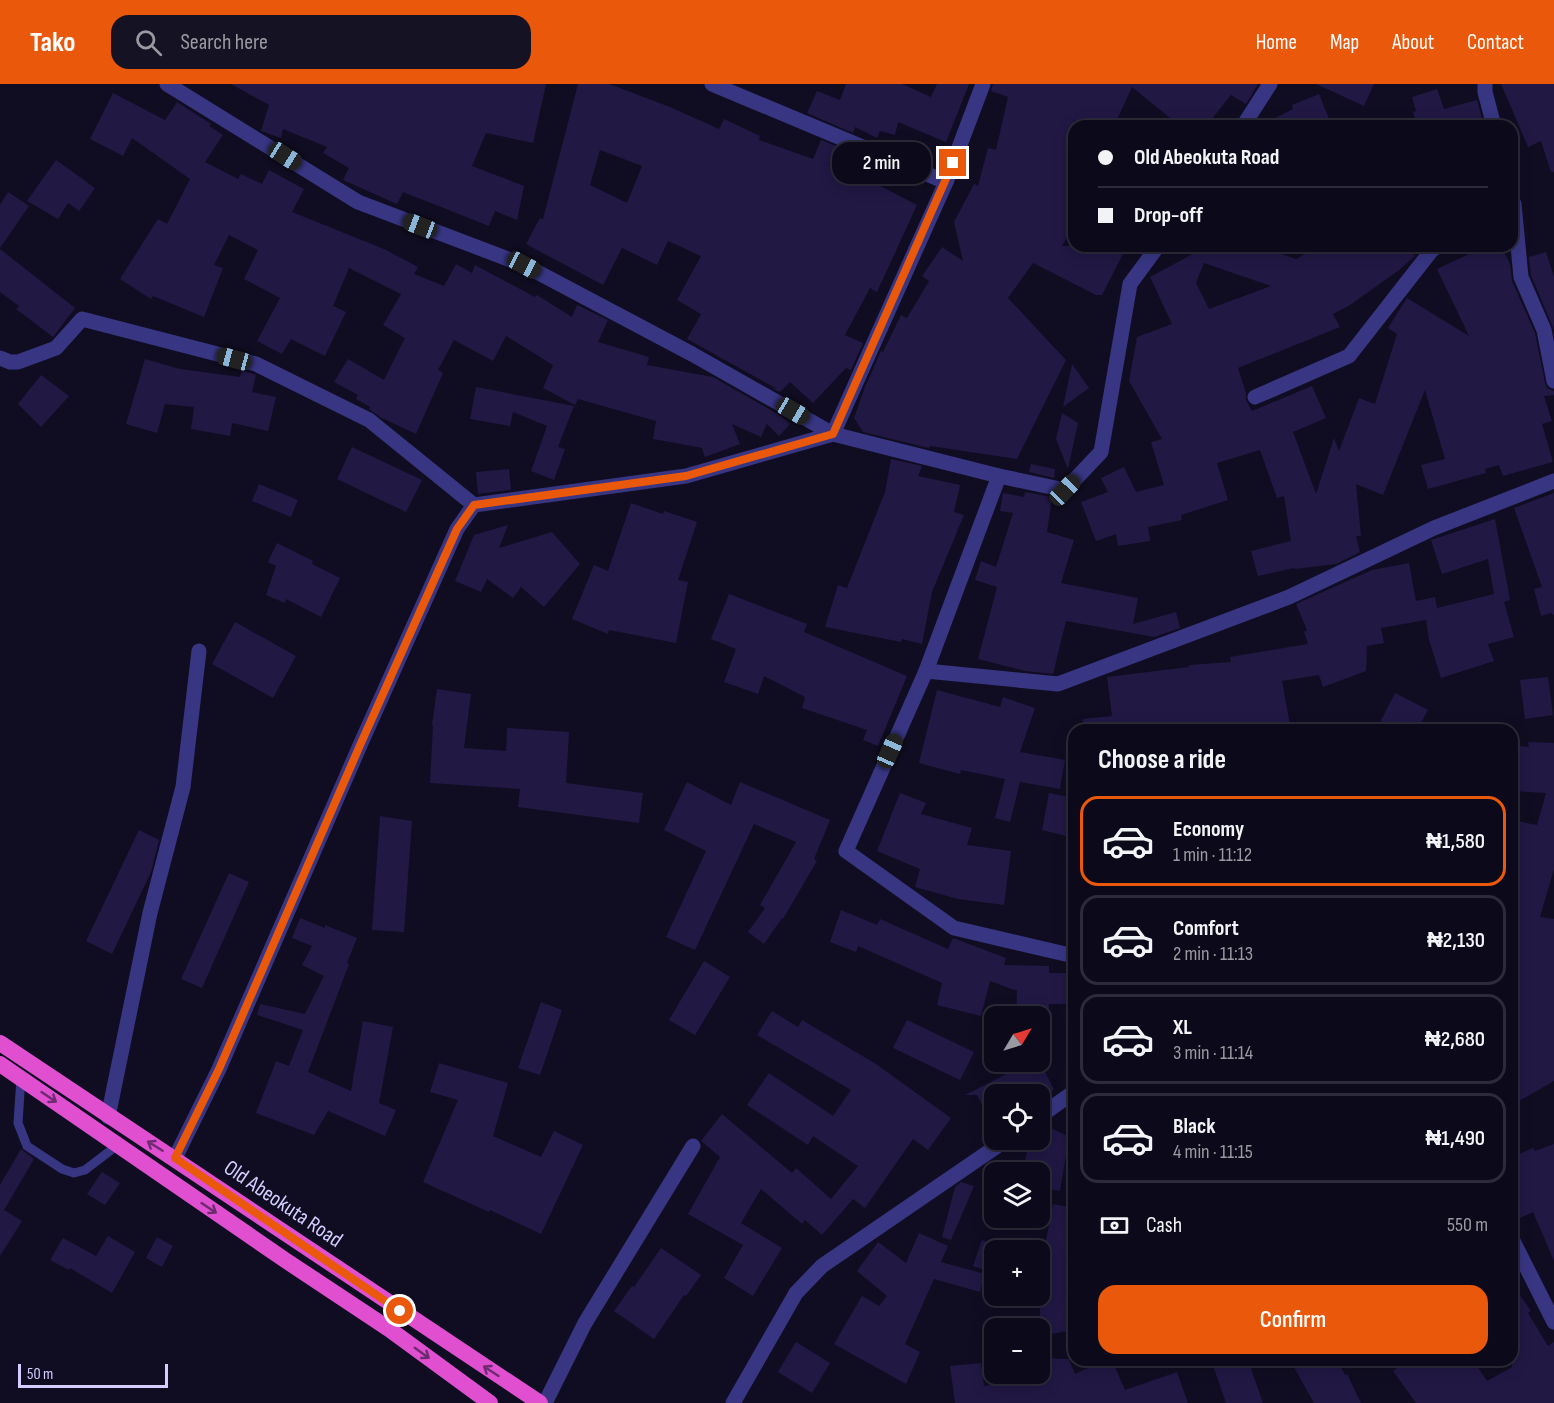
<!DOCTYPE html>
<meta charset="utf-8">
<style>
body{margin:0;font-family:"Sofia Sans Condensed",sans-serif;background:#151323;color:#f1f3f6;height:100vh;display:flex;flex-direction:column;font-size:22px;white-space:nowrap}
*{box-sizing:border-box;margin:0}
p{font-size:20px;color:#9a9aa2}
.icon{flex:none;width:33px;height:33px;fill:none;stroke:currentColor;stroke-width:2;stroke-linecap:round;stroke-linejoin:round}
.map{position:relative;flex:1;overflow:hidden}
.panel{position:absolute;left:1068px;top:640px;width:450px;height:642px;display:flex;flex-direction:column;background:#0c0a1a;border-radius:18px;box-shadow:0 3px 15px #0003,0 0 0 2px #2c2b39}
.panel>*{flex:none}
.banner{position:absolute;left:1068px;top:36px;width:450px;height:132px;border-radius:18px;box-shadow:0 3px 15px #0003,0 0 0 2px #2c2b39;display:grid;align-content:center;height:132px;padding:0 30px;background:#0c0a1a}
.needle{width:39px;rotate:52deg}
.tools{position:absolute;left:984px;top:922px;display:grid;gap:12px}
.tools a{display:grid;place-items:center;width:66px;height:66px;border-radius:12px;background:#0c0a1a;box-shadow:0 3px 15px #0003,0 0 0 2px #2c2b39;font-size:30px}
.scale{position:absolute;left:18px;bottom:15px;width:150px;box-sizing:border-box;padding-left:6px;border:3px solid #d3ceff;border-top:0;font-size:16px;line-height:21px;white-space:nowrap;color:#d3ceff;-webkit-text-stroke:4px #100d22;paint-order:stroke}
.end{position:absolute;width:27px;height:27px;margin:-14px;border:8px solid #ea580c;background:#fff;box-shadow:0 0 0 3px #fff}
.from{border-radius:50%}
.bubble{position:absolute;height:42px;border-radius:18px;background:#0c0a1a;box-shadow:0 3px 15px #0003,0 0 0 2px #2c2b39;font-size:20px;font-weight:600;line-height:42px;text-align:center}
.car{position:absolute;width:18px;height:36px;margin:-18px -9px;border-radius:8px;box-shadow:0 0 4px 2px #0007;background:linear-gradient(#222 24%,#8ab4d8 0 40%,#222 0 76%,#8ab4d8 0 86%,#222 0)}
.banner b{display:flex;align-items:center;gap:21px;height:57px;font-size:22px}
.banner b+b{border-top:2px solid #2c2b39}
.banner i{width:15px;height:15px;background:#f1f3f6}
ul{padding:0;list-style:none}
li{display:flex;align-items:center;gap:18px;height:90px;margin:0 12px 9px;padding:0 18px;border:3px solid #2c2b39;border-radius:18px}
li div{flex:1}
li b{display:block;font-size:22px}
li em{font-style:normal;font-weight:600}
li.active{border-color:#ea580c}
li>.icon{width:54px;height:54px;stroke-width:1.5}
h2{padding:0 30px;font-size:27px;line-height:72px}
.pay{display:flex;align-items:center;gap:15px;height:66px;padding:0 30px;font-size:22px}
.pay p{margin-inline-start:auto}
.cta{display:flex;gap:12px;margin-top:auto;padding:12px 30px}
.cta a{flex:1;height:69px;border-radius:18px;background:#ea580c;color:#fff;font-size:24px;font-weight:600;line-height:69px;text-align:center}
header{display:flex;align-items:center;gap:36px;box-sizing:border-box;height:84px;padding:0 30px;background:#ea580c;color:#fff}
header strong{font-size:28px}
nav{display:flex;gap:33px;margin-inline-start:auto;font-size:21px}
.search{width:420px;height:54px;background:#151323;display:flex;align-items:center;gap:15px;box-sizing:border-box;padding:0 21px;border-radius:18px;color:#9a9aa2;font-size:22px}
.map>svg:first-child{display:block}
</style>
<header>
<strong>Tako</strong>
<div class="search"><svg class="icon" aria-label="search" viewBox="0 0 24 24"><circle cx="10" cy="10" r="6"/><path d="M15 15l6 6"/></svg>Search here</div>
<nav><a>Home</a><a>Map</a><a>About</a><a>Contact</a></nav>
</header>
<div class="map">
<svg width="1554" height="1319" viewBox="0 0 1554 1319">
<rect width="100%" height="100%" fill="#100d22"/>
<g fill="#211844" fill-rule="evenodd">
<path d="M231,0H546L533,59L486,49L472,82L524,102L517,136L495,127L489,142L403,108L397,120L343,96L349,84L323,69L327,63L283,45L281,54L261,47L269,21Z"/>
<path d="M578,0H609L670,23L719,45L724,35L760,52L759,56L813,75L821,56L836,62L829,81L865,94L917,121L877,208L870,204L845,251L863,259L851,286L846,284L813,319L790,298L780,308L771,304L777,305L687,255L701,230L677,216L701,172L668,157L657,181L622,164L603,201L526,160L540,134L543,135ZM600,66L642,82L627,119L590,101Z"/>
<path d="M846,0H902L931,13L937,0H969L946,58L898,38L895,51L880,47L877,54L855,43L853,49L807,29L817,7L840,16Z"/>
<path d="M993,0H1258L1246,20L1231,11L1206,42H1180L1132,3L1114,42H1104L1088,35L1085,41L1074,36V141L1062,162H1127L1102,211H1096L1033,179L1008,214L1066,276L1017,375L930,362L929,364L863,348L854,334L865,303L881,267L883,268L901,231L907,234L929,197L922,192L942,163L963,177L954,138L974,100L978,102L988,64L996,66L1008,13L991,7Z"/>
<path d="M1316,0H1374L1364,22Z"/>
<path d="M1501,0H1554V88H1551L1541,57L1528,63Z"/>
<path d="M1437,5L1444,25L1477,16L1484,42H1417L1413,28L1416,27L1412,13Z"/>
<path d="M113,9L165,36L177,18L211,40L209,42L223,51L205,78L238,95L241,90L262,100L269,86L304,105L292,128L384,165L418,183L414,190L444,202L456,180L472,189L475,181L535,213L537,211L572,233L577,221L608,236L598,258L649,273L647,281L713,293L781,332L790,340L779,352L767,340L761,353L732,340L740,360L705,373L702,364L653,355L656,337L578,315L575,321L543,304L553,281L506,252L493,277L454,256L438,286L443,289L416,350L380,333L369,325L370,323L356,315L358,311L334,298L348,275L384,296L405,254L383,241L401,210L349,184L333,222L346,228L325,272L291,255L282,270L257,257L280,214L244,195L258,166L229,151L214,181L223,184L204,233L153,212L151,215L120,195L158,135L167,140L190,95L132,54L123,72L90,55Z"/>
<path d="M1319,10L1332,42H1260L1293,25L1292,21Z"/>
<path d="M56,76L95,104L79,127L68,119L58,135L27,117Z"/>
<path d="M8,108L29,122L0,164V121Z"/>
<path d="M1195,162H1259L1296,175L1319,162H1408L1415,172L1399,186L1350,221L1333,230L1340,243L1238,284L1246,309V316L1252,327L1312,302L1326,334L1293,348L1316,410L1334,354L1339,367L1359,314L1375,320L1397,250L1388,244L1407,214L1469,252L1437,185L1486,162H1501L1510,180L1512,197L1535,249L1545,299L1547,304L1554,307V311L1544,312L1552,337L1542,340L1553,378L1503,392L1499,381L1485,385L1486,389L1428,405L1421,381L1445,375L1425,306L1383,411L1356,400L1361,452H1356L1360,468L1336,480L1295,485L1294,484L1258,492L1251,467L1291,457L1284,412L1277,414L1260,366L1217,379L1228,416L1181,431L1182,436L1148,443L1150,457L1118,462L1116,450L1096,457L1081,418L1108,408L1101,394L1124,383L1136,408L1164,401L1151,358L1162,355L1129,297L1137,253L1172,240L1150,193L1191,171ZM1204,179L1271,202L1209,225L1196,199Z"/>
<path d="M0,165L75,224L53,253L16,225L19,222L0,208Z"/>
<path d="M1546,168L1554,193V246L1531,191L1529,173Z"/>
<path d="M145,275L180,285L240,293L242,286L256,291L252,308L276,313L268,347L232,339L230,352L191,345L194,323L165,320L157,349L126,340Z"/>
<path d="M1072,280L1089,304L1063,323Z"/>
<path d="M41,291L69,312L41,343L18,320Z"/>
<path d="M476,303L574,322L558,363L565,365L554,396L531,387L547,342L513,328L510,342L470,335Z"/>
<path d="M1062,329L1078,339L1068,385L1056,355Z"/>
<path d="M352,363L422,396L406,428L337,395Z"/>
<path d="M891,375L922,382L918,392L960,401L954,428L964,431L932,508L922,560L902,555L901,558L825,543L838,501L847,504L885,408Z"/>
<path d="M1031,380L1055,385L1054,394L1029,388Z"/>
<path d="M509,385L511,406L478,410L476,388Z"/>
<path d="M259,400L298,416L291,433L252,417Z"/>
<path d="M1025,408L1052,413L1047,448L1074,456L1061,499L1138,514L1133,540L1176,528L1180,544L1154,553L1066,537L1053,590L1025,587L978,575L997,503L975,496L981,477L996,483L1013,429L1000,427L1003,409L1024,413Z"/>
<path d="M1554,409V531L1551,529L1541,532L1534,505L1542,503L1514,424Z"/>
<path d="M631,419L663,430L664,427L697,438L678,496L688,498L676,559L609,546L608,550L572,535L594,481L608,487Z"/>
<path d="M1495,435L1510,516L1504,518L1514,553L1488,560L1494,577L1441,594L1429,556L1426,536L1381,544L1384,559L1367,562L1366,587L1323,603L1319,591L1282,597L1291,646H1083V635L1112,632L1107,593L1189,583V581L1231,578L1230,573L1308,560L1304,548L1307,546L1296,520L1372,486L1409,479L1416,517L1435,513L1437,524L1494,510L1488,475L1442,490L1431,456Z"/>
<path d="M508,441L499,464L552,448L580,480L544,523L521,503L513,514L487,495L481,508L455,497L474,451Z"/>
<path d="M277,459L313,477L312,480L340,494L321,533L286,515L285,519L266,511L276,482L268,478Z"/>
<path d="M729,510L807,540L804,548L907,592L878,662L863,656L867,646L802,624L805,613L764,592L758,610L724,598L736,565L711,555Z"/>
<path d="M235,538L296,572L273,614L212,580Z"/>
<path d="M1548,593L1553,631L1525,635L1520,596Z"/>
<path d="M437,605L471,610L464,664L506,667L507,644L569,648L566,699L643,709L639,739L518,723L520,705L430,699L433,641H432Z"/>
<path d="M937,606L1000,623L1003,613L1035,624L1020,668L1065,676L1060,705L1020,698L1010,738L995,734L1005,695L961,686L960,690L919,679Z"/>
<path d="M1395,609L1428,626L1417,646H1376Z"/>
<path d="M1528,658L1554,659V785L1540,833L1554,835V997L1512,1021V736L1537,741L1546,709L1512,707V661L1529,663Z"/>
<path d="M687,698L731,721L740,698L830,736L814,775L817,777L783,835L782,834L764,860L748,848L765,824L760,821L796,758L754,740L695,866L666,853L706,767L664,746Z"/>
<path d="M900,709L926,719L921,730L972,744L967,761L1011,767L1004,821L958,815L915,803L920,785L877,767Z"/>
<path d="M1049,709L1074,714V754L1042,746Z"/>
<path d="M380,732L412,737L404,848L372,846Z"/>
<path d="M139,746L159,756L151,788L112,870L86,857Z"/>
<path d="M229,789L249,798L202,904L181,895Z"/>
<path d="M841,826L877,841L880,835L948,865L953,854L1006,874L1004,881L1049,882V889H1074V920H1049L1048,933H1016L1017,907L990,897L981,932L937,921L942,899L858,862L856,868L830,858Z"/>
<path d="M300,834L325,844V841L357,854L347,879L349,880L308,988L351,1007L363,937L393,943L379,1019L396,1026L385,1052L328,1027L314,1051L256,1029L276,977L289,982L303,946L257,931L260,920L305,930L324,892L302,881L312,862L292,854Z"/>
<path d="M704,877L730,893L695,951L669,936Z"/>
<path d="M541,918L562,926L540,991L518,984Z"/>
<path d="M772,927L798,943L802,936L876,980L951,1034L928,1066L913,1055L865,1124L853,1115L822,1151L805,1136L802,1140L761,1105L741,1139L782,1164L753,1212L724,1194L743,1161L688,1130L720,1073L701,1057L722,1030L792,1089L796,1084L831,1115L858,1082L813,1052L808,1061L747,1021L769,989L833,1032L851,1006L757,951Z"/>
<path d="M907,936L974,968L960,996L893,964Z"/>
<path d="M1040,977L1054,1006L1044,1011H994V1045L977,1011H965L1030,978Z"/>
<path d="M439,979L508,999L493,1052L541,1073L554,1047L583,1061L541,1150L490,1126L489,1128L423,1098L458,1016L430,1008Z"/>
<path d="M1047,1042L1069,1053L1060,1107L1040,1103V1089H1023L1028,1061L1036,1062Z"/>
<path d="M1554,1060V1177L1533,1128L1520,1134L1512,1115V1073L1533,1064L1535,1067Z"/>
<path d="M21,1065L34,1075L4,1126L22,1137L0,1172V1101Z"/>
<path d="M102,1088L120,1099L105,1121L87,1110Z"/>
<path d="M961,1098L974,1102L951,1156L942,1153L955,1103Z"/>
<path d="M1053,1120L1074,1124V1246L1040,1252V1171L1043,1172Z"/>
<path d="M919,1149L948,1162L941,1178L985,1190L980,1208L934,1195L905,1260L920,1268L906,1300L834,1260L862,1212L879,1222L887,1212L857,1187L878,1158L906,1179Z"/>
<path d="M108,1152L135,1168L112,1209L70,1184L69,1186L50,1176L63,1154L96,1172Z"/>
<path d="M157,1153L173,1162L162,1183L146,1174Z"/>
<path d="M982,1156L994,1160V1189L973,1182Z"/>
<path d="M661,1164L701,1191L686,1212L684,1211L654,1255L614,1227L632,1202L634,1203Z"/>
<path d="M1512,1200L1531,1227L1528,1229L1548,1262L1554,1258V1319H1416L1393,1287L1408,1276H1473L1487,1297L1512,1283Z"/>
<path d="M796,1258L830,1279L812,1309L778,1288Z"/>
<path d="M1040,1274L1069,1275L1075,1290L1105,1276H1112L1125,1306L1177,1288L1188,1319H955L950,1282L981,1279L984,1302L1040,1290Z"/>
<path d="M1211,1276H1248L1263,1319H1226Z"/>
<path d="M1290,1276H1337L1345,1291L1347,1290L1361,1319H1314Z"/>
</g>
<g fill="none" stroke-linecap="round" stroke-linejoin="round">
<path stroke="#383683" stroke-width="9" d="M21,993L18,1039L27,1062L62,1085L74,1089L85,1086L119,1060"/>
<g stroke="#383683" stroke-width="15">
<path d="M167,0L358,118L524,181L692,270L833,350L999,392L1065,406L1101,368L1130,200L1158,162"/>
<path d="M712,0L946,98"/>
<path d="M1485,0V8L1494,42"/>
<path d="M1243,42L1270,0"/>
<path d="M1514,120L1521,193L1544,246L1554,297"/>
<path d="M0,274L10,278H18L56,264L82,235L256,280L369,336L474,421"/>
<path d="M1255,313L1349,272L1432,166L1438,162"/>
<path d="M999,392L926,587L846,767L954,844L1074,872"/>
<path d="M926,587L1058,600L1289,513L1434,444L1554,397"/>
<path d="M1040,1032L1074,1008"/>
<path d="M108,1033L150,829L183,703L199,567"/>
<path d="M175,1074L219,985L361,659L457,445L474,421L686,392L833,350L946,98L983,0"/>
<path d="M1512,1155L1554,1238"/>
<path d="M545,1319L585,1239L693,1062"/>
<path d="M733,1319L796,1209L822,1182L1006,1056"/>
</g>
<g stroke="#df4fd0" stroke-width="16">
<path d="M0,959L540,1319"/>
<path d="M0,980L285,1176L389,1245L490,1319"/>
</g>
</g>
<defs><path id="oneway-shaft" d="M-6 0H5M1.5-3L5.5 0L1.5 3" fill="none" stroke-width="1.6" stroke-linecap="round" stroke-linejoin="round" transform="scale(1.5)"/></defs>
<g stroke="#6d2b70">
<use href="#oneway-shaft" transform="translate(49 1013) rotate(34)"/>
<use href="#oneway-shaft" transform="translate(155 1062) rotate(-148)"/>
<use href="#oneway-shaft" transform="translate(209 1124) rotate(34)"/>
<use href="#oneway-shaft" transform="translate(422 1269) rotate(36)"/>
<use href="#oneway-shaft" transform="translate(491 1287) rotate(-147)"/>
</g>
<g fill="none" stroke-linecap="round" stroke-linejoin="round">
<path stroke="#ea580c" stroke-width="8" d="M400,1227L175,1074L219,985L361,659L457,445L474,421L686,392L833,350L953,79"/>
</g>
<g text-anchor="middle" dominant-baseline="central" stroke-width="4.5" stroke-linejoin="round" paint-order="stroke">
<g font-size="22" fill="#d3ceff" stroke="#100d22">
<text transform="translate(283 1120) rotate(34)">Old Abeokuta Road</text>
</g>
</g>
</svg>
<div class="tools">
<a><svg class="needle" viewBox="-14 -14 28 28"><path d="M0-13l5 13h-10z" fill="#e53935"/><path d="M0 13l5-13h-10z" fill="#9a9aa2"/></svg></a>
<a><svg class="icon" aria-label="locate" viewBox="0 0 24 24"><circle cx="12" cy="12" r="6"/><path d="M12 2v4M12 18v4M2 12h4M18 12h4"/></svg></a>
<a><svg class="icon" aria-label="layers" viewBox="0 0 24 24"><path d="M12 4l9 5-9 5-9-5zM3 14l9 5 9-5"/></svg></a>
<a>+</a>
<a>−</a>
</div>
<div class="scale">50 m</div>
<i class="end from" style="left:400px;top:1227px"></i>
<i class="end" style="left:953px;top:79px"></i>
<div class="bubble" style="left:832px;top:58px;width:99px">2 min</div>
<i class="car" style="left:285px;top:72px;rotate:122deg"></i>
<i class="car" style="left:420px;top:142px;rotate:291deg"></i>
<i class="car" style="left:524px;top:181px;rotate:118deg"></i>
<i class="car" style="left:234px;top:275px;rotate:285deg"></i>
<i class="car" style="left:793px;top:327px;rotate:120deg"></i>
<i class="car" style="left:1065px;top:406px;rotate:44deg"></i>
<i class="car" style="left:890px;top:667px;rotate:24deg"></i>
<div class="banner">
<b><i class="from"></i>Old Abeokuta Road</b>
<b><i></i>Drop-off</b>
</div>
<section class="panel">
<h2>Choose a ride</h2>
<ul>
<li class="active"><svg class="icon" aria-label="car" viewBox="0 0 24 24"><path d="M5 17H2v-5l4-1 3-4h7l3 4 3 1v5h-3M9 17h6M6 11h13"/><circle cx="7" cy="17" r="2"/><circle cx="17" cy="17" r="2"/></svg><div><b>Economy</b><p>1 min · 11:12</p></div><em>₦1,580</em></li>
<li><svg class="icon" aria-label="car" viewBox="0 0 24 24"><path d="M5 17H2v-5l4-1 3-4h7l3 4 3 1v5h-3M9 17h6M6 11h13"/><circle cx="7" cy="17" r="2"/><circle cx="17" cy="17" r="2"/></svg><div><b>Comfort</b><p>2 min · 11:13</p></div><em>₦2,130</em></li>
<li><svg class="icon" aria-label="car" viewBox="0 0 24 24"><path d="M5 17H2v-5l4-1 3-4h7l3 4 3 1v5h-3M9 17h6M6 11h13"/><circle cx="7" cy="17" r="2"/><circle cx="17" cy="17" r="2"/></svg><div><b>XL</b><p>3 min · 11:14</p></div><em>₦2,680</em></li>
<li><svg class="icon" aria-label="car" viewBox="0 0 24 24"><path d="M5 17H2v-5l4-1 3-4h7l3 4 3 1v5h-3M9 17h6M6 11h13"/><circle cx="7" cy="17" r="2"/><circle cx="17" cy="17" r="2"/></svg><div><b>Black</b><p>4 min · 11:15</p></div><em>₦1,490</em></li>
</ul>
<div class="pay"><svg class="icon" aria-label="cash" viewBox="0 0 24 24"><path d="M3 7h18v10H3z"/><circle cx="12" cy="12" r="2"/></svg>Cash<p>550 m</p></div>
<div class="cta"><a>Confirm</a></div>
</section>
</div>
